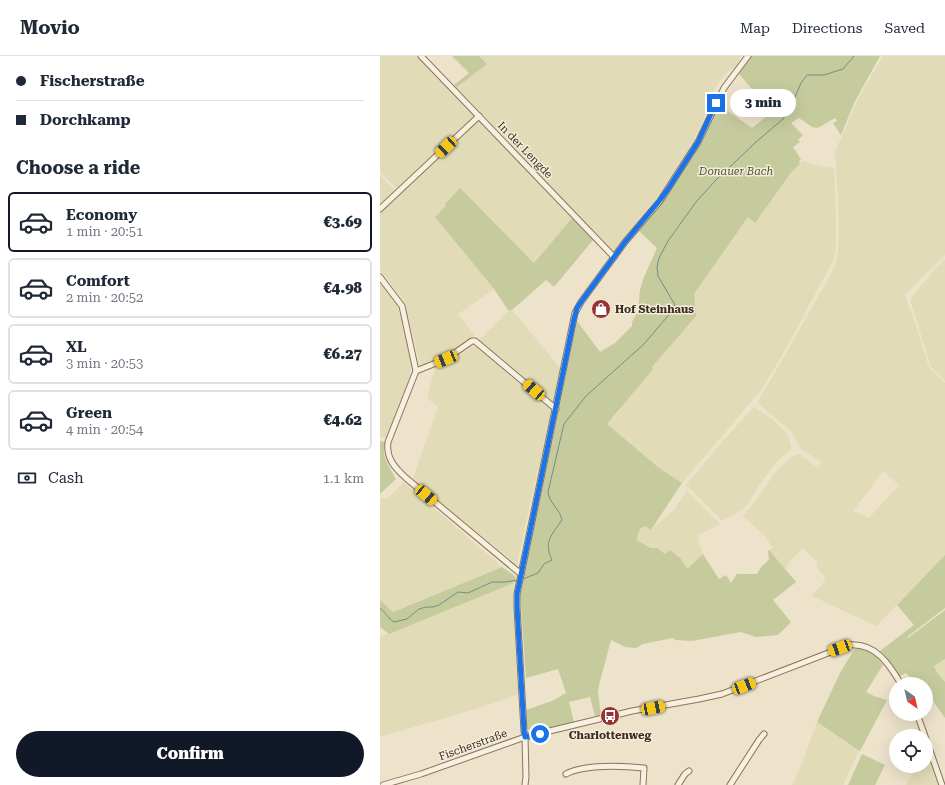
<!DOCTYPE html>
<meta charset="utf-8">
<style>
body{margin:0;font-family:"Roboto Serif",serif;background:#f6f6f7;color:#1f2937;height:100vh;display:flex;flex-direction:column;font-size:15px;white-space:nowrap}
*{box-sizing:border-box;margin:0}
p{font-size:13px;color:#747a83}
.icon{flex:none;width:22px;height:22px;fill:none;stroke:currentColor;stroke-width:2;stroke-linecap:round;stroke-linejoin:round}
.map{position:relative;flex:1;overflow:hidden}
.side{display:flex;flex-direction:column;background:#fff;width:380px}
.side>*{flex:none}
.banner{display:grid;align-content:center;height:88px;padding:0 16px;background:#fff}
.needle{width:26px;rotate:146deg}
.controls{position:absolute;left:509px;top:621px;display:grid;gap:8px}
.controls a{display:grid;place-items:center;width:44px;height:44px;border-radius:50%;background:#fff;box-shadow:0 4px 16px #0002;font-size:20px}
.end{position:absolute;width:18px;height:18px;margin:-9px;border:5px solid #1a73e8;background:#fff;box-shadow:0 0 0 2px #fff}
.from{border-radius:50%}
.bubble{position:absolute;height:28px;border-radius:14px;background:#fff;box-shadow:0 4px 16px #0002;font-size:13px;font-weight:800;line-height:28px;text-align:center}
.car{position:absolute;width:12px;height:24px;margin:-12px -6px;border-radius:5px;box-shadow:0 0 3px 1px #0007;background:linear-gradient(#f5c518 24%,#345 0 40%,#f5c518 0 76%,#345 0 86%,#f5c518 0)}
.banner b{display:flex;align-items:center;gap:14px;height:38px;font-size:15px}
.banner b+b{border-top:1px solid #e0e1e3}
.banner i{width:10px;height:10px;background:#1f2937}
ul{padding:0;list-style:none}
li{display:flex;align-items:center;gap:12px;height:60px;margin:0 8px 6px;padding:0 8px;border:2px solid #e0e1e3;border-radius:6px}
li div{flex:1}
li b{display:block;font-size:15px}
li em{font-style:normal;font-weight:800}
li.on{border-color:#111827}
li>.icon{width:36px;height:36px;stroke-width:1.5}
h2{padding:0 16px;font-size:18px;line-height:48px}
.pay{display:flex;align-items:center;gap:10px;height:44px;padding:0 16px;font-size:15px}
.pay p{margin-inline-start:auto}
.action{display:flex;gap:8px;margin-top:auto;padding:8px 16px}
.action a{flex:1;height:46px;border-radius:24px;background:#111827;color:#fff;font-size:16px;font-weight:800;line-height:46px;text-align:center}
header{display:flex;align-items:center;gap:24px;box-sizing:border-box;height:56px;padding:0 20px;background:#fff;border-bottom:1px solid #e0e1e3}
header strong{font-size:19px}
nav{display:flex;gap:22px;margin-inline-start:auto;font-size:14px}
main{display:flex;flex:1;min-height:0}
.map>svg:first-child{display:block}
</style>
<header>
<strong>Movio</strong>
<nav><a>Map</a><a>Directions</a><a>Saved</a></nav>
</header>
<main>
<section class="side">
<div class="banner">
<b><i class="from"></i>Fischerstraße</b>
<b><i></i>Dorchkamp</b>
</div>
<h2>Choose a ride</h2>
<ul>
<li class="on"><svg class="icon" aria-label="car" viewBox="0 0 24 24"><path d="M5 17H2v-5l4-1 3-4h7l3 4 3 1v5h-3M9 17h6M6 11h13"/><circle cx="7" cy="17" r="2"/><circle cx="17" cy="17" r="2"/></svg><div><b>Economy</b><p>1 min · 20:51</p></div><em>€3.69</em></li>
<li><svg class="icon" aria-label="car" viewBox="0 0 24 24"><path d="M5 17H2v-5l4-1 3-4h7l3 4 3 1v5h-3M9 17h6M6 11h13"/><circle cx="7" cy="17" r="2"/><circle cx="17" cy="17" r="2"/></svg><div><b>Comfort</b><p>2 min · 20:52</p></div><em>€4.98</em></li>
<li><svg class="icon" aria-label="car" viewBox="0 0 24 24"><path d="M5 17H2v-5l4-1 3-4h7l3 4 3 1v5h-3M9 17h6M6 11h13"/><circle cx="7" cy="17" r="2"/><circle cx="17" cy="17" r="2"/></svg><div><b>XL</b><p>3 min · 20:53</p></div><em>€6.27</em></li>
<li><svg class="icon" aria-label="car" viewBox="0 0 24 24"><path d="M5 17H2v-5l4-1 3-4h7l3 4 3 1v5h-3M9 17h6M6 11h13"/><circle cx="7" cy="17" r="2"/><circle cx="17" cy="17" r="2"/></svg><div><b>Green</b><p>4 min · 20:54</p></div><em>€4.62</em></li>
</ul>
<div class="pay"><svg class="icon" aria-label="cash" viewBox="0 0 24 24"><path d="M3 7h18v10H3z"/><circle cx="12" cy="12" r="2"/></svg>Cash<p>1.1 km</p></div>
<div class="action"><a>Confirm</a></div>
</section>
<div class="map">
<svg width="565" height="729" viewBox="0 0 565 729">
<rect width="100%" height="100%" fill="#ede2ca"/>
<g fill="#e2dbb8" fill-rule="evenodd">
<path d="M0,0H37L95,60L18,134L0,116Z"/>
<path d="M99,0H361L356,9L345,18L336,30L330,40L328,53L314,84L309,90V93L278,141L236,193L233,194L76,32L107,8Z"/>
<path d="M503,0H565V199L525,239L536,270L549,312L565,327V499L496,570L432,540L446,523L437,511V506L423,492L411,504L405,514L389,494L393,492L384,479L363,460L377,443L394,418L400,411L415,399L418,398L421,399L438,412L441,405L428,398L420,392L412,376L381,350L378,345L396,315L451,218L456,206L458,193L459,175L458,143L455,96L477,45ZM503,415L519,429L489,462L473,455Z"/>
<path d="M99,65L192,162L154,207L80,133L65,148L67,150L55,161L114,233L78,258L95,280L66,301L41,311L25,248L22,242L0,214V156L54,105Z"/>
<path d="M423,105L440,110L454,112L456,159V193L453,205L404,296L381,334L302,427L278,411L227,368L239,355L257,294L371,150Z"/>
<path d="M0,119L16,135L0,150Z"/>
<path d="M565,204V325L551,311L530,243L555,213Z"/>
<path d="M0,225L12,240L18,250L31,303L30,320L7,381H0Z"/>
<path d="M130,253L132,254L181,313L174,348L99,284Z"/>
<path d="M96,288L172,353L173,357L153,434L137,508L32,425L58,351L47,342L55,312L71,306Z"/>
<path d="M374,351L393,364L402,372L409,382L412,393L398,404L384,422L367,449L360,455L342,465L306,429L341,387Z"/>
<path d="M24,426L122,511L12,556L0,544V443L8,442Z"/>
<path d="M307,435L340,468L319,479V488L323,498L307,513L301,503L285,498L277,492H271L256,484L260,473L265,470L271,474L293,455Z"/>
<path d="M136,526L134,550L139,638L102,651L0,681V581Z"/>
<path d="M565,603V626L556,615L554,609Z"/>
<path d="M437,666L479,694L463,729H412L422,707Z"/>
<path d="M547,694L559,729H526L538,710H546Z"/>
</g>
<g fill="#c6cb9e">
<path d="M72,0H99L107,8L76,32L74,29L89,17Z"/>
<path d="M369,0H500L474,47L461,79L453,67L457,65L455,62L438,72L432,71L419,62L411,67L423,79L418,84L420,86L413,91L421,103L419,106L420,108L412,115L375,167L368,161L314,238L316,260L272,311L273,313L227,368L278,411L302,427L271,474L265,470L260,473L256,484L271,492H277L285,498L290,494L301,503L307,513L323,498L339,523L346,519L351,527L357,518H377L382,510L389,504L388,495L389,494L416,526L393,544L411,566L398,579L376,581L361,576L312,585L296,584L292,582L263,588L256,592L245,591L231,584L219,629L218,636L221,659L215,660L210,641L189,646L194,666L151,676L147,672L146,654L172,645L186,637L178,613L146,622L140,538L143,527H141L197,265L220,296L235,287L252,270V266C262,251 257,246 261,230C265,217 272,204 277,192L259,175L303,114L321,85L338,48L372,72L392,56L359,18Z"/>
<path d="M80,132L154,207L192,162L213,184L174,231L166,224L132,254H128L114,233L55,161L66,150L65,148Z"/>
<path d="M0,385L5,386C1,400 9,410 16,423L1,437H0Z"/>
<path d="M565,499V552L527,581L528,582L565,554V603L554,610L556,615L565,626V662L551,642L546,638V628H536L526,617L520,620L504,598L500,595L534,569L517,549Z"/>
<path d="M122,511L135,520L136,526L9,578L0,571V544L13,556Z"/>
<path d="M475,592C489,592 496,599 503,609L486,636L494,640L507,644L480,695L437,666L460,617Z"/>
<path d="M482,698L505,709L495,729H468Z"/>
</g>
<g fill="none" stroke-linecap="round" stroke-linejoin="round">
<g stroke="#719088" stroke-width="1">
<path d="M143,523L158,517L164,508L172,504C163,485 172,479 182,464C180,453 169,447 168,436L184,368L206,340L264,288L293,254L295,249L278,220L277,211L279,202L288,185L316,146L335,125L376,86L403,63L412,48L421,27L427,19H444L463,13L474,0"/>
<path d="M0,552C6,556 8,563 14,566L27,563L39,553L46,551H53L59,549L78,536L88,537L112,526H125L138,524"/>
</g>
<g stroke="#89755f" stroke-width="7">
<g id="minor">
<path d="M41,0L234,201"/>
<path d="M0,153L99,60"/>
<path d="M0,221L22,250L36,315L8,386C6,402 14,411 26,422L141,518"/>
<path d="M36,315L66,303L92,285H95L176,353"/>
<path d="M537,658L545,680"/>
<path d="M546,683L562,729"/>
<path d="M186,718C204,708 244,710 264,712L263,729"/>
<path d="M3,729L41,718L145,681L252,655L319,643L342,638L469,589C496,587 509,608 521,628"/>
<path d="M145,729L146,721L145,681L144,675L137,551V538L195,257L201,246L245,186L280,145L318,86L344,32L368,0"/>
<path d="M298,729L305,718L309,715"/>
<path d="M350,729L379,684L384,678"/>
</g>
</g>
<use href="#minor" stroke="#f8f0de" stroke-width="5"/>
</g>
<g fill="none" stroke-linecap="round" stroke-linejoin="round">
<path stroke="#1a73e8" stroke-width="5" d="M160,678L145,681L144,675L137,551V538L194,263L197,252L201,246L245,186L280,144L288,133L318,86L336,47"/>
</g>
<defs>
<g id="shop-disc" transform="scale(1)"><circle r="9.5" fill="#963234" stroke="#f5edda"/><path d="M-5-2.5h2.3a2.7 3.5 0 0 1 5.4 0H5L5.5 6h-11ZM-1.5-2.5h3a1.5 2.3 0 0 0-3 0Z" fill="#fff"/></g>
<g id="bus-disc" transform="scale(1)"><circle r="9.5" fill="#963234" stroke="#f5edda"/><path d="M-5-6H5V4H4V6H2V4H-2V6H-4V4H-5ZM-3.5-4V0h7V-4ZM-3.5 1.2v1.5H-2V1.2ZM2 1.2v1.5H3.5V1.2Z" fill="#fff"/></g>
</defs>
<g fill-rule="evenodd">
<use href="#shop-disc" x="221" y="253"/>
<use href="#bus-disc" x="230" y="660"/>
</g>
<g text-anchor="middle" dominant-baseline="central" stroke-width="3" stroke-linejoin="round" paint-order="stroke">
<g font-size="11" fill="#3b2e22" stroke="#f5edda">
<text transform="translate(145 94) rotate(46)">In der Lengde</text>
<text transform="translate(93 689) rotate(-20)">Fischerstraße</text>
</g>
<g font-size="11" font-style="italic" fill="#4b562a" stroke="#f5edda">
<text x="356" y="115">Donauer Bach</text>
</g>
<g font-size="11" font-weight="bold" fill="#3b2e22" stroke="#f5edda" text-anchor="start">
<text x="235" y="253">Hof Steinhaus</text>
<text x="230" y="679" text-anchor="middle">Charlottenweg</text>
</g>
</g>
</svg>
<div class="controls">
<a><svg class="needle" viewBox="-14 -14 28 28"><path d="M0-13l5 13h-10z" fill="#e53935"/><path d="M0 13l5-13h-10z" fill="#747a83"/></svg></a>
<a><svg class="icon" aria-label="locate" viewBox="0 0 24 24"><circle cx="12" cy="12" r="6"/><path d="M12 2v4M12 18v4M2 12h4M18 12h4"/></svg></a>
</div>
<i class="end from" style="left:160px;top:678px"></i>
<i class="end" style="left:336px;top:47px"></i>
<div class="bubble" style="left:350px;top:33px;width:66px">3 min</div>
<i class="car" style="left:66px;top:91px;rotate:227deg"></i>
<i class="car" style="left:66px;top:303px;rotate:248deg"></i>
<i class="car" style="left:154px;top:334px;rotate:311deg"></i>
<i class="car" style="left:46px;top:439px;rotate:130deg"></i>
<i class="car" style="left:460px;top:592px;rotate:250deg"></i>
<i class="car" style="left:364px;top:630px;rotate:69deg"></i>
<i class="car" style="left:273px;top:652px;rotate:79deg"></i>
</div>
</main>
